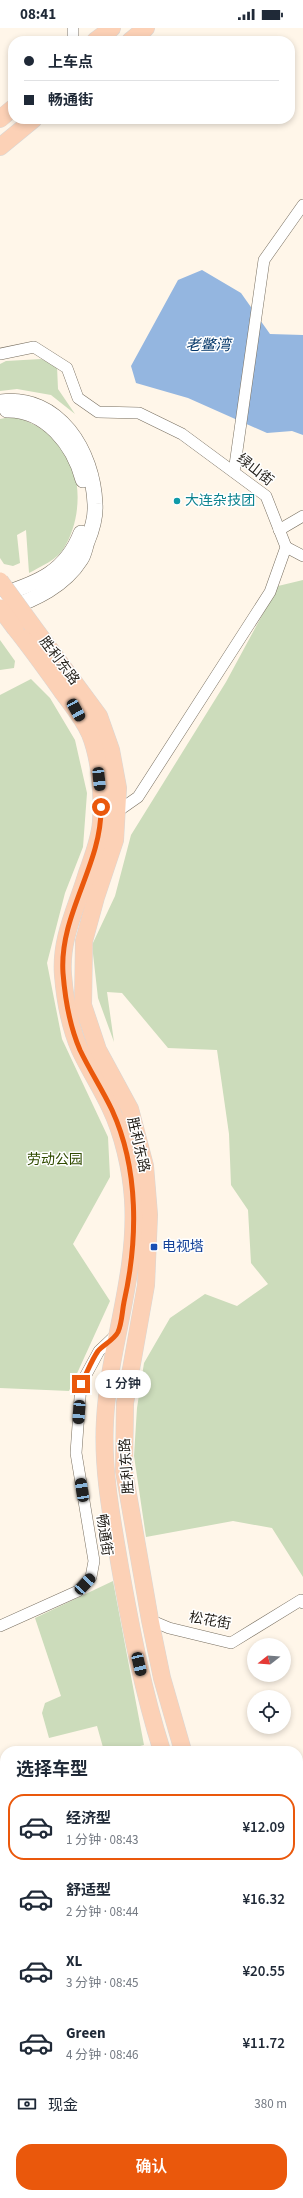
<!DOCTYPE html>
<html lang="zh">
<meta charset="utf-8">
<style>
body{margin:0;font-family:"Source Sans 3","Noto Sans SC",sans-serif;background:#f2f2f3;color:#1f2937;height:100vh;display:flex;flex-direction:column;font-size:15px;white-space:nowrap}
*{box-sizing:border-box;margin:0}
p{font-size:13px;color:#747a83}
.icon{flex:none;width:22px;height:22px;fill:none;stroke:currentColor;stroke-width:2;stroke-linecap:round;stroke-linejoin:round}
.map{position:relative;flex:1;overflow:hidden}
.side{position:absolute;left:0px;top:1718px;width:303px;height:452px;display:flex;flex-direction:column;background:#fff;border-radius:16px 16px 0 0;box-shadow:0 2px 6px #0003}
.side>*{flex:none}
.banner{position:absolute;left:8px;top:8px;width:287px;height:88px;border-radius:16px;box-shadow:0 2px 6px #0003;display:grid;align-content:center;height:88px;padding:0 16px;background:#fff}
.needle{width:26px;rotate:253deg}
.buttons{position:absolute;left:247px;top:1610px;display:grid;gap:8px}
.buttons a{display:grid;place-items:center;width:44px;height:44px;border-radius:50%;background:#fff;box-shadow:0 2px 6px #0003;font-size:20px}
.end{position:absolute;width:18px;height:18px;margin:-9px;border:5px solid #ea580c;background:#fff;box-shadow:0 0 0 2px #fff}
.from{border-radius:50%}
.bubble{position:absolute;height:28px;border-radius:14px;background:#fff;box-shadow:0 2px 6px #0003;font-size:13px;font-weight:600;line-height:28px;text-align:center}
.car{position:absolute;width:12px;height:24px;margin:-12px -6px;border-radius:5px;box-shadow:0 0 3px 1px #0007;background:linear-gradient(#222 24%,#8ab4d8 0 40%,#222 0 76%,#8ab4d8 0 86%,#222 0)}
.banner b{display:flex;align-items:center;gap:14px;height:38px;font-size:15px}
.banner b+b{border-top:1px solid #e0e1e3}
.banner i{width:10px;height:10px;background:#1f2937}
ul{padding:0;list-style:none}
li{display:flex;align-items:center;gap:12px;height:66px;margin:0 8px 6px;padding:0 8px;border:2px solid transparent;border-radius:16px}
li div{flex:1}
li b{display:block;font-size:15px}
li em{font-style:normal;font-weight:600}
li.current{border-color:#ea580c}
li>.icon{width:36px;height:36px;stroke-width:1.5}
h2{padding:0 16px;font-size:18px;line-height:48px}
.pay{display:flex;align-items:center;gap:10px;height:44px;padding:0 16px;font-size:15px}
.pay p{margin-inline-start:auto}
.primary-button{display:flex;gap:8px;margin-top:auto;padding:8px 16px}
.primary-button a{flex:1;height:46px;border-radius:16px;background:#ea580c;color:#fff;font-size:16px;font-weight:600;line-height:46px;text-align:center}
.status{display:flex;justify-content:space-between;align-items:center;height:28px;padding:0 20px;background:#fff;direction:ltr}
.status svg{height:11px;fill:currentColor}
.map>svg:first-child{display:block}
</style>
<div class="status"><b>08:41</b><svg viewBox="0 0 49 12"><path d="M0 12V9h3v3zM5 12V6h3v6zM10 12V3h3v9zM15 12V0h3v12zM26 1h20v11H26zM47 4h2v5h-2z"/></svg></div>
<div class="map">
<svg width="303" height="2170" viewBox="0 0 303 2170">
<rect width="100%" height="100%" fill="#fff6e9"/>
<g fill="#ccdcbb">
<path d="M41,331L57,338L58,361L75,386L51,367L17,361L0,363V336L6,333Z"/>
<path d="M16,388C32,396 51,403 62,418C83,446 82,491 64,520C58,531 40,539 29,545L26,502L17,507L20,535L13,538L4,536L0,530V391Z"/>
<path d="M303,552V1549L272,1500L233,1493L146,1509L134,1428L137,1380L144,1335L170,1290L205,1266L237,1278L268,1256L251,1235L248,1182L231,1157L229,1106L217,1022L168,1020L122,965L107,964L114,1014L98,970L92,917L115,868L131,807L226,654L278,558Z"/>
<path d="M0,612L15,633L14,640L0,642Z"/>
<path d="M31,651L50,670L75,712L87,765L83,819L65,865L47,935L62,1011L108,1109L110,1149L73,1216L110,1273L69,1363L0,1360V667Z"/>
<path d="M113,1553L144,1717L121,1723H104L97,1698L49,1710L42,1685L45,1675L61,1668L35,1590Z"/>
</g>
<path fill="#94b6e0" d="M202,242L241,265L270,306L303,307V407L292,403L267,405L188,370L136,355L131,338L178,252Z"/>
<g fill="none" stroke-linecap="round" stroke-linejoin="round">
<g stroke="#786f60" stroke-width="12">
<g id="minor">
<path d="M73,13V0"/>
<path d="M0,326L34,319L67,340L78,370L98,384L139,385L182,406L266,468L286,519L270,564L138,769L118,783"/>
<path d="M234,444L264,232L303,177"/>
<path d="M279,502L303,488"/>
<path d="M286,519L303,528"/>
<path d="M150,1592L169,1600L231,1615L301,1572L303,1575"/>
<path d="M0,1598L78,1563L91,1549L94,1533L76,1425L81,1356L99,1323L118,1305"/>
<path d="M0,1745L5,1758"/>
<path d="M0,1933L5,1935"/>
<path d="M0,1963L5,1959"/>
<path d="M0,2035L5,2036"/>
<path d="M298,2105L303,2104"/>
<path d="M0,2149L1,2143"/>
</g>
</g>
<g stroke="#786f60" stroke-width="16">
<g id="secondary">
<path d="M0,374C59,366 93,424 95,476C96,489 92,502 87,514C85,520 84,527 81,531C64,558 35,571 7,581"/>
<path d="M7,382C46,381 74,417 83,452"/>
<path d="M0,567C38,555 66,544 81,505"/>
</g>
</g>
<g stroke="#d8d7d6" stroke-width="18">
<g id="primary">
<path d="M95,13L112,0"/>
<path d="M130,13L146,0"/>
<path d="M0,91L13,80"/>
<path d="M0,119L34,91"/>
<path d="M32,597L99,688L111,722L118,760L115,812L96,869L84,913L83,977L98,1022L130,1081L145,1138L149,1187L146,1257L125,1375L124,1443L150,1592L162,1650L183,1723"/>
<path d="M15,600C31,620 46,641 61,662C71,676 83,690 90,706C100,731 103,767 101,794C100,811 93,828 87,845C77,879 60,910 63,947C65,972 70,999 80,1022C89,1041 101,1060 110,1079C123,1106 131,1141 133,1171C138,1246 109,1318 105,1392C102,1442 112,1491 120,1539C131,1601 143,1663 162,1723"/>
<path d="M298,2115L303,2132"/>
<path d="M293,2165L294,2170"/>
</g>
</g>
<use href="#minor" stroke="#fff" stroke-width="11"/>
<use href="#secondary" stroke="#fff" stroke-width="15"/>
<use href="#primary" stroke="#fcd1b6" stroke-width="17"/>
<g stroke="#d8d7d6" stroke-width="18" stroke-linecap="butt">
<g id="primary-bridge">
<path d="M0,553L32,597"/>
<path d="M0,580L15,600"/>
</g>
</g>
<use href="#primary-bridge" stroke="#fcd1b6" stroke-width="17"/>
</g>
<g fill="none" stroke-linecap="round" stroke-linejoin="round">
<path stroke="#ea580c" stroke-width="5" d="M81,1356C87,1345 91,1333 98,1323C103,1317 114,1312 118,1304C122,1295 122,1284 124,1274C138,1212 139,1141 112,1082C102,1061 90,1043 80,1022C70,999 65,970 63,945C59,886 102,837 101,779"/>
</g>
<circle fill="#0f9aa8" stroke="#fff" stroke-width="1.5" cx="177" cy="473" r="4"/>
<rect fill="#1a4fb4" stroke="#fff" stroke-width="1.5" x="150" y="1215" width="8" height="8" rx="2"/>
<g text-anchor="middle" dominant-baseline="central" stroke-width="3" stroke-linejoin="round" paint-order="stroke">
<g font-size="14" fill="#27231d" stroke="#fff">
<text transform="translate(255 442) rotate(38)">绿山街</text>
<text transform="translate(59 633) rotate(53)">胜利东路</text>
<text transform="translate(138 1117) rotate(77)">胜利东路</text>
<text transform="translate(127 1438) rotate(-94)">胜利东路</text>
<text transform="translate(104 1507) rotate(82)">畅通街</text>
<text transform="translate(210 1593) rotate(10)">松花街</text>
</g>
<g font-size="14" fill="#0d838f" stroke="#fff" text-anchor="start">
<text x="185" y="473">大连杂技团</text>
</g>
<g font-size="14" fill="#304b00" stroke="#fff">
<text x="55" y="1132">劳动公园</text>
</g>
<g font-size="14" fill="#164399" stroke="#fff" text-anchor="start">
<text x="162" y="1219">电视塔</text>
</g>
<g font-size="15" font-style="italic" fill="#04376a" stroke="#fff">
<text x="208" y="317">老鳖湾</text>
</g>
</g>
</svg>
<div class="buttons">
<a><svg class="needle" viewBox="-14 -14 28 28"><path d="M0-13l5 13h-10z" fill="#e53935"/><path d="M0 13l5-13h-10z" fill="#747a83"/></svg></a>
<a><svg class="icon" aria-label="locate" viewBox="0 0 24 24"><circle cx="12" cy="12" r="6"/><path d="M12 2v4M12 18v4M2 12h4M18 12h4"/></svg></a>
</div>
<i class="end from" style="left:101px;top:779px"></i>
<i class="end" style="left:81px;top:1356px"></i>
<div class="bubble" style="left:95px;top:1342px;width:56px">1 分钟</div>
<i class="car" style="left:76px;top:682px;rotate:151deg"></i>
<i class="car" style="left:99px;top:751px;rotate:174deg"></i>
<i class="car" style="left:79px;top:1384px;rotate:184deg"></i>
<i class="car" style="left:82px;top:1462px;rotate:351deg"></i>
<i class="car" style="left:85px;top:1556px;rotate:43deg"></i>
<i class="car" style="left:139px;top:1636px;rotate:167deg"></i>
<div class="banner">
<b><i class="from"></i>上车点</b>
<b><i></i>畅通街</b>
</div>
<section class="side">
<h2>选择车型</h2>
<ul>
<li class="current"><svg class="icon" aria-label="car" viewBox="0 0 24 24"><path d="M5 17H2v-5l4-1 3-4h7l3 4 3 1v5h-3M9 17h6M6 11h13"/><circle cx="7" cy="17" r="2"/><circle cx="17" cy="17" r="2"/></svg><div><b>经济型</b><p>1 分钟 · 08:43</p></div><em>¥12.09</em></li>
<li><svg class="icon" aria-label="car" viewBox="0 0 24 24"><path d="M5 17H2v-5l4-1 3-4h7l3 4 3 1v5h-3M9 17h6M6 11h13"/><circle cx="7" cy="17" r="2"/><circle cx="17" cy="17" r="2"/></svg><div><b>舒适型</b><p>2 分钟 · 08:44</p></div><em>¥16.32</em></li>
<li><svg class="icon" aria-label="car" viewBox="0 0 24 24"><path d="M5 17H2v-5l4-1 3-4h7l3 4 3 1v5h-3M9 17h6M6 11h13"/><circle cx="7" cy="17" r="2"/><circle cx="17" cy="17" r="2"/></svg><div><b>XL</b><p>3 分钟 · 08:45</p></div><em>¥20.55</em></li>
<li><svg class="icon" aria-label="car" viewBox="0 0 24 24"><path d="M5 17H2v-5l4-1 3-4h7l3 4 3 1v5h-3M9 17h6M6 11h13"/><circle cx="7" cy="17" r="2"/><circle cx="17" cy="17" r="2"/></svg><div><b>Green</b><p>4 分钟 · 08:46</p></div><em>¥11.72</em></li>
</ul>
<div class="pay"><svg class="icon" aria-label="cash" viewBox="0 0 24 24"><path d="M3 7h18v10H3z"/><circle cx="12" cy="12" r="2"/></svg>现金<p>380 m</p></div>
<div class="primary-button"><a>确认</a></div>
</section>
</div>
